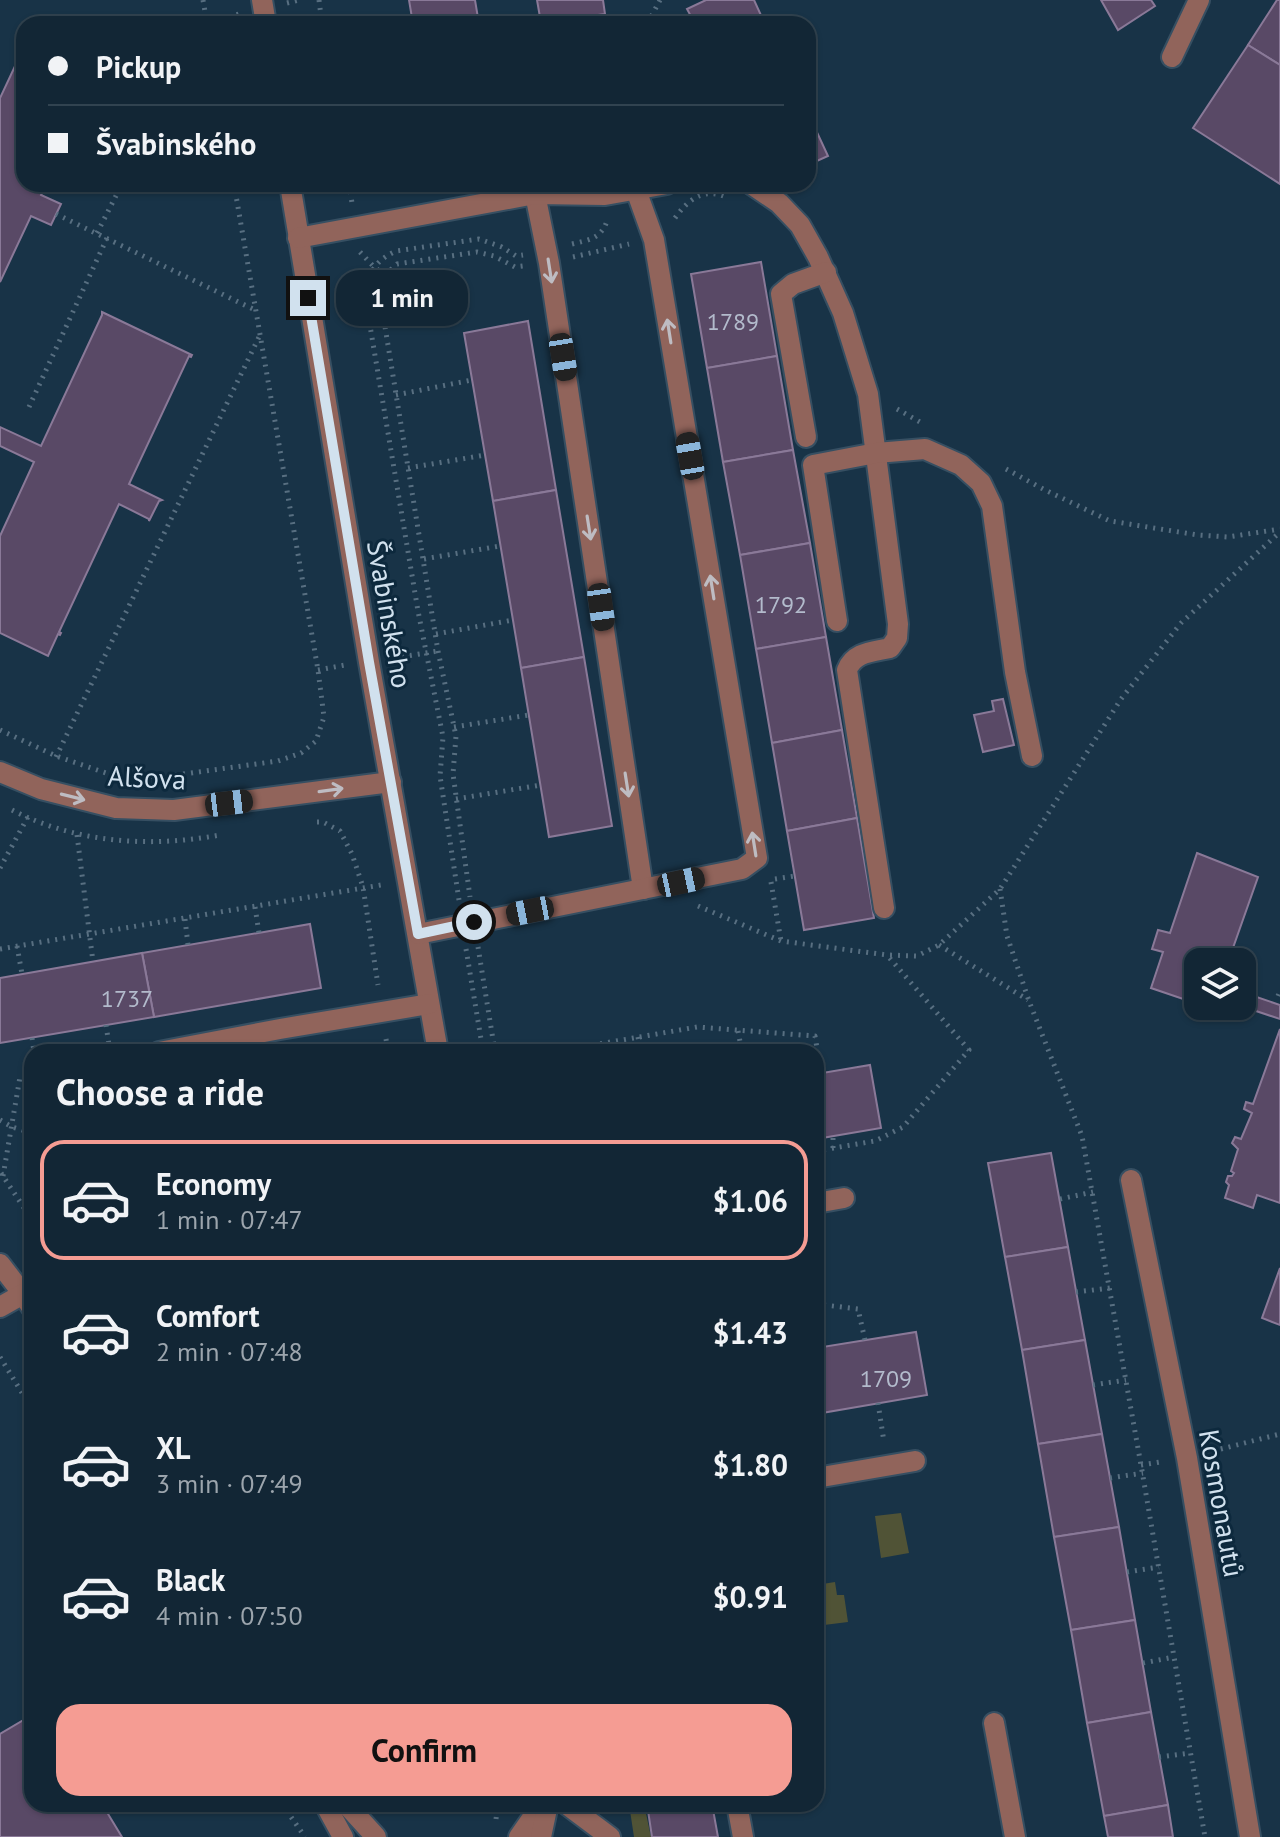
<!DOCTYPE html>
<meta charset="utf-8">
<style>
body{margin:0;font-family:"PT Sans",sans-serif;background:#1f3241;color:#f1f3f6;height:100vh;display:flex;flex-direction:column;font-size:30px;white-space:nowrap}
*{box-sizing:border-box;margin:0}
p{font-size:26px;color:#9ca5ad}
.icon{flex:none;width:44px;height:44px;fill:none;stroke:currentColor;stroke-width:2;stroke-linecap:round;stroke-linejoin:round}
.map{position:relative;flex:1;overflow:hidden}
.details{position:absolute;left:24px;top:1044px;width:800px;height:768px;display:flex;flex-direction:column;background:#122635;border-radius:24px;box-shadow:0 2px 6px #0004,0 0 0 2px #314350}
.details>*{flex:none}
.hud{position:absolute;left:16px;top:16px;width:800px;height:176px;border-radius:24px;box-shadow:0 2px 6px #0004,0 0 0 2px #314350;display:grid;align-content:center;height:176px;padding:0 32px;background:#122635}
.fabs{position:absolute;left:1184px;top:948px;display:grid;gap:16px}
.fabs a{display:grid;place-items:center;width:72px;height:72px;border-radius:16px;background:#122635;box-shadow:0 2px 6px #0004,0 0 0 2px #314350;font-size:40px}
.end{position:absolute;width:36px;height:36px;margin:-18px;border:10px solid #d1e1ee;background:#111;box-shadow:0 0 0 4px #111}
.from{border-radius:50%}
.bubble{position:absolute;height:56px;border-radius:24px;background:#122635;box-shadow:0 2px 6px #0004,0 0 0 2px #314350;font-size:26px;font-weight:700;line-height:56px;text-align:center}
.car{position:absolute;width:24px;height:48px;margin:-24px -12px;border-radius:10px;box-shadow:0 0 6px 2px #0007;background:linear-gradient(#222 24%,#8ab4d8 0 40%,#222 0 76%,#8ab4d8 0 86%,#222 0)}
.hud b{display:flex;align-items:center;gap:28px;height:76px;font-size:30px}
.hud b+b{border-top:2px solid #314350}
.hud i{width:20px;height:20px;background:#f1f3f6}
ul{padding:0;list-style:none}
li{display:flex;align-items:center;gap:24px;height:120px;margin:0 16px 12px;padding:0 16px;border:4px solid transparent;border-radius:24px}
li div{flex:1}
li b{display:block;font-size:30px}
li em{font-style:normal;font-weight:700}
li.active{border-color:#f59c93}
li>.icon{width:72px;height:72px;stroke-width:1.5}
h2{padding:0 32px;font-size:36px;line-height:96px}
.primary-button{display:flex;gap:16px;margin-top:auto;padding:16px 32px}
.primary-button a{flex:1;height:92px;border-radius:24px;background:#f59c93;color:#111;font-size:32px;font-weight:700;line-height:92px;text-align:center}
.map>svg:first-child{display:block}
</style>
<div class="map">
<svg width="1280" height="1837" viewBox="0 0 1280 1837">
<rect width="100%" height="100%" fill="#183347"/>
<g fill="#505336">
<path d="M901,1513L909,1553L881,1558L875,1516Z"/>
<path d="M835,1582L837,1595H844L848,1622L816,1626V1585Z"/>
<path d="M629,1804H644L651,1837H634Z"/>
</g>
<g fill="#594966" stroke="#8a7998" stroke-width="2">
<path d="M409,0H475L479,24H413Z"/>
<path d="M537,0H603L605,14L541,23Z"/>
<path d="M706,0H754L765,24H691L689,21L693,20L687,9Z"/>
<path d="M1101,0H1151L1155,6L1118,30Z"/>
<path d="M1277,0H1280V65L1248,45Z"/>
<path d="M1248,45L1280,65V184L1193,128Z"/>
<path d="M24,47V184H46L41,195L61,204L51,225L31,216L0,282V98Z"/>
<path d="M808,113L828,156L808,165Z"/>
<path d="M761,262L777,356L707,368L691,274Z"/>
<path d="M102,312L192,355L191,357L189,356L129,484L162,500L159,501L149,521V519L119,504L59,632L61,633L60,635L58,634L48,656L0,633V536L34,462L0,446V427L41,446L102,315Z"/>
<path d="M528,321L556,490L493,501L464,333Z"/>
<path d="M777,356L793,450L723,462L707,368Z"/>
<path d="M793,450L810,543L740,555L723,462Z"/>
<path d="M556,490L584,657L521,668L493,501Z"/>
<path d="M810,543L826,637L756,649L740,555Z"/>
<path d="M826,637L842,730L772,743L756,649Z"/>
<path d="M584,657L612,826L549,837L521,668Z"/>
<path d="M1003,699L1014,745L983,752L974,715L994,711L992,701Z"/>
<path d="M842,730L857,818L787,831L772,743Z"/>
<path d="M857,818L874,918L804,930L787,831Z"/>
<path d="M1197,853L1258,877L1228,962H1198V991L1192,990L1189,1001L1151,988L1163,952L1152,949L1158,930L1170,933Z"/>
<path d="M310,924L321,988L154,1017L142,953Z"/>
<path d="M142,953L154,1017L0,1043V978Z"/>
<path d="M1242,992L1280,1005V1019L1241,1006Z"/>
<path d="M1280,1029V1203L1257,1195L1253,1208L1225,1198L1229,1185L1226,1182L1228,1176H1232L1234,1173L1231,1171L1238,1149L1232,1143L1235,1137L1241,1139L1252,1113L1244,1109L1246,1102L1253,1104Z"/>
<path d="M870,1065L881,1128L816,1139V1074Z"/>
<path d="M1051,1153L1068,1247L1005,1257L988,1163Z"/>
<path d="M1068,1247L1085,1340L1022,1350L1005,1257Z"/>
<path d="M1280,1268V1325L1262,1318Z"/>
<path d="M916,1332L927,1395L816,1414V1348Z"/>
<path d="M1085,1340L1102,1434L1038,1444L1022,1350Z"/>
<path d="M1102,1434L1119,1527L1054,1537L1038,1444Z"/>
<path d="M1119,1527L1135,1620L1071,1630L1054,1537Z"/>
<path d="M1135,1620L1151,1712L1087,1723L1071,1630Z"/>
<path d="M1151,1712L1168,1805L1104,1816L1087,1723Z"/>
<path d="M32,1715V1804H102L122,1837H0V1734Z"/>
<path d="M647,1804H712L718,1837H652Z"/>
<path d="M1168,1805L1173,1837H1108L1104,1816Z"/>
</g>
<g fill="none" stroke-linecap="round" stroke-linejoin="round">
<g stroke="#364f62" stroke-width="24">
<g id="minor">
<path d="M262,0L266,24"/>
<path d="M1172,57L1199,0"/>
<path d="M290,184L369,662L438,1052"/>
<path d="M751,184L779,203L800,225L818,257L843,313L868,394L898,624L897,638L890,648C872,652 854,652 847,670L884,908"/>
<path d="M535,194L549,263L643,889"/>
<path d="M298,238L535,194L605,195L667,184"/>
<path d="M806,437L781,294L793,284L826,272"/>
<path d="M837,621L813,465L876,453L925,449L961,465L981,483L992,506L1015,672L1032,756"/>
<path d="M0,772L41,789L116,808L174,810L391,782"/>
<path d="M418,934L742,869L757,858L654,240L636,190"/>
<path d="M159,1052L280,1029L429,1004"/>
<path d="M1131,1180L1187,1458L1250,1837"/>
<path d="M816,1203L844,1198"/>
<path d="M0,1264L23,1294L32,1308"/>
<path d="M0,1307L23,1294"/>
<path d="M816,1478L915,1461"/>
<path d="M994,1723L1015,1837"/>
<path d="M325,1804L343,1837"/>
<path d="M346,1804L376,1837"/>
<path d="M566,1804L610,1837"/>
<path d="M737,1804L743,1837"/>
<path d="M519,1837L542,1804"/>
<path d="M541,1837L548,1804"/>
</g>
</g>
<g stroke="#586f81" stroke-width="5" stroke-dasharray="2 6" stroke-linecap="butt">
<path d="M203,0L207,23"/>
<path d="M319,0L322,24"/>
<path d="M287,3L299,0"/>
<path d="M206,24L239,14"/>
<path d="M653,24L652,15L660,0"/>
<path d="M349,184L352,203"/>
<path d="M56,214L255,310"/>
<path d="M675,218C688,200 703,187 726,197"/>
<path d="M97,233L122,184"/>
<path d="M572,244C588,240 601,239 607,221"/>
<path d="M360,252L374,267L385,275L379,290L438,651L456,736L453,774L470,897"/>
<path d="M573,257L629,244"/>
<path d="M385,275L397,264L477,252L494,256L515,267L523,266"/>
<path d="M396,395L472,380"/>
<path d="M29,407L107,238"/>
<path d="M897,409L920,422"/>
<path d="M408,468L485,455"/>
<path d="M1006,469L1045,490L1110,521L1198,535L1228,537L1280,529"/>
<path d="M424,559L500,546"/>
<path d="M436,634L513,620"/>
<path d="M394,658L438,651"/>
<path d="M318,670L345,665"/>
<path d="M454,727L529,715"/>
<path d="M0,730L56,756L106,773L162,777L278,761L301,753L316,741L324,717L318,670L234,184"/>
<path d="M56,757L259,337"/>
<path d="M456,799L541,785"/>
<path d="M12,810C76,843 149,848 220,835"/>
<path d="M317,822H323L340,831L352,854L363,887L378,985"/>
<path d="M77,835L93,962"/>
<path d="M0,868L30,813"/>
<path d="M775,879L795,876"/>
<path d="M771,882L781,941"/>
<path d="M1000,889L1007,936L1029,1001L1082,1136L1141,1465L1205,1837"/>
<path d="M459,900L440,776L443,737L418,611L366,302C368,275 371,263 396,251L479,239L502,247L516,256L523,255"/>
<path d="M698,906L781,941L887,955L917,956L939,945L1000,889L1121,699L1181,623L1280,532"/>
<path d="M255,907L259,933"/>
<path d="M185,919L188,945"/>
<path d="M939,945L1028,1000"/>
<path d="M17,946L22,974"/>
<path d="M478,947L495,1052"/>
<path d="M0,949L381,885"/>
<path d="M466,949L481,1039L478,1052"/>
<path d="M1278,996L1280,991"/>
<path d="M106,1025L110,1052"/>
<path d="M738,1031L742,1052"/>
<path d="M638,1037L641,1052"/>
<path d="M32,1038L34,1052"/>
<path d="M386,1039L388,1052"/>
<path d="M553,1052L697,1027L815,1036L821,1073"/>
<path d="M0,1120L12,1127L32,1133"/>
<path d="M833,1148V1136"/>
<path d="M816,1151L875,1141L903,1127L969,1050L887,955"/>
<path d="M1,1173L32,1220"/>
<path d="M3,1176L20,1077L32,1075"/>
<path d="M1060,1199L1093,1192"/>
<path d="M1076,1292L1110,1288"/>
<path d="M816,1304L858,1309L865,1340"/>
<path d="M0,1357L32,1409"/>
<path d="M1093,1385L1126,1380"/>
<path d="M878,1403L884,1442"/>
<path d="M1213,1451L1280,1434"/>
<path d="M1141,1465L1160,1462"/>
<path d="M1110,1478L1143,1473"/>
<path d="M1127,1572L1159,1567"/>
<path d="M1143,1663L1174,1657"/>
<path d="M1159,1757L1190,1753"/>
<path d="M282,1804L305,1837"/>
<path d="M496,1819L498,1804"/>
</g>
<use href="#minor" stroke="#91645b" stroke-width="20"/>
</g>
<defs><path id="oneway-shaft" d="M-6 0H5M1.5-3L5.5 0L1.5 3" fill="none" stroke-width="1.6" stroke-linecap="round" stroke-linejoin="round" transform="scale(2)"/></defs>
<g stroke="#bebcc2">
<use href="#oneway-shaft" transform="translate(550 271) rotate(81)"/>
<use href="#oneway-shaft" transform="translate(669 331) rotate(-99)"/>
<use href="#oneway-shaft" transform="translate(589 528) rotate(81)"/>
<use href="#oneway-shaft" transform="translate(712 587) rotate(-99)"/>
<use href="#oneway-shaft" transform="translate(627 785) rotate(81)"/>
<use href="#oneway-shaft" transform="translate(331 790) rotate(-8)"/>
<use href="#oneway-shaft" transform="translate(73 797) rotate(14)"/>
<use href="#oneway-shaft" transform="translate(754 844) rotate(-99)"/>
</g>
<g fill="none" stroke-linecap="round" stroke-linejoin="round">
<path stroke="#d1e1ee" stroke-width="10" d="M308,298L369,662L418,934L474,922"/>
</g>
<g text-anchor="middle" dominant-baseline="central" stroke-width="6" stroke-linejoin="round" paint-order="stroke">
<g font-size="24" fill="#b3bbcc">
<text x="733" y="321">1789</text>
<text x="781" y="604">1792</text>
<text x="127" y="998">1737</text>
<text x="886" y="1378">1709</text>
</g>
<g font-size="28" fill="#d1e1ee" stroke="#0d293d">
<text transform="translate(390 614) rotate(80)">Švabinského</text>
<text transform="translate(147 777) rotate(3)">Alšova</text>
<text transform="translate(1222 1503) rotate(80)">Kosmonautů</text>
</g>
</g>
</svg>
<div class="fabs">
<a><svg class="icon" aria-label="layers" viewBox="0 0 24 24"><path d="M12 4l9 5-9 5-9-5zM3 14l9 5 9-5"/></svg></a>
</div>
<i class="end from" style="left:474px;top:922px"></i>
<i class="end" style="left:308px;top:298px"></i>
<div class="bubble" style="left:336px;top:270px;width:132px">1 min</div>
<i class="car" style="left:563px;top:357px;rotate:171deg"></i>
<i class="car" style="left:690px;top:456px;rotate:350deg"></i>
<i class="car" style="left:601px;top:607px;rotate:172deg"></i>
<i class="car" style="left:229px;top:803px;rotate:83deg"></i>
<i class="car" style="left:681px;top:882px;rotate:78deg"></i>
<i class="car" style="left:530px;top:911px;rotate:259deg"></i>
<div class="hud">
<b><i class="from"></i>Pickup</b>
<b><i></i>Švabinského</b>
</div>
<section class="details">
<h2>Choose a ride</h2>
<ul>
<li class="active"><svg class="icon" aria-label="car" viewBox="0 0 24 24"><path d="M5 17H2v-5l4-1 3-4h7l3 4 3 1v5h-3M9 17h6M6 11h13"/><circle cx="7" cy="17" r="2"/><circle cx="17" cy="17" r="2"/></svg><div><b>Economy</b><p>1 min · 07:47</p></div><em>$1.06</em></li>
<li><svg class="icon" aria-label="car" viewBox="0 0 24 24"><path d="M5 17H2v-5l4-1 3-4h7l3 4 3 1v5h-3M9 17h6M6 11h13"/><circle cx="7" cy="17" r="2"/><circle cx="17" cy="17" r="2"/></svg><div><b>Comfort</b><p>2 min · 07:48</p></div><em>$1.43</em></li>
<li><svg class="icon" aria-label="car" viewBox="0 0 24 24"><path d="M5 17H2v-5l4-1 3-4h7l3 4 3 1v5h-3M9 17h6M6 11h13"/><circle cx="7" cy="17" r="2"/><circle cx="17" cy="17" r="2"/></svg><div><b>XL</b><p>3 min · 07:49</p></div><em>$1.80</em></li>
<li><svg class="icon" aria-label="car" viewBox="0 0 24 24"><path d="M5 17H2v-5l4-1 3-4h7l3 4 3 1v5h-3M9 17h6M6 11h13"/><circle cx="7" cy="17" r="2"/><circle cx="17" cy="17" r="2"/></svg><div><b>Black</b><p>4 min · 07:50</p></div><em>$0.91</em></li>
</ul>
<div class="primary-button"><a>Confirm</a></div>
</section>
</div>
